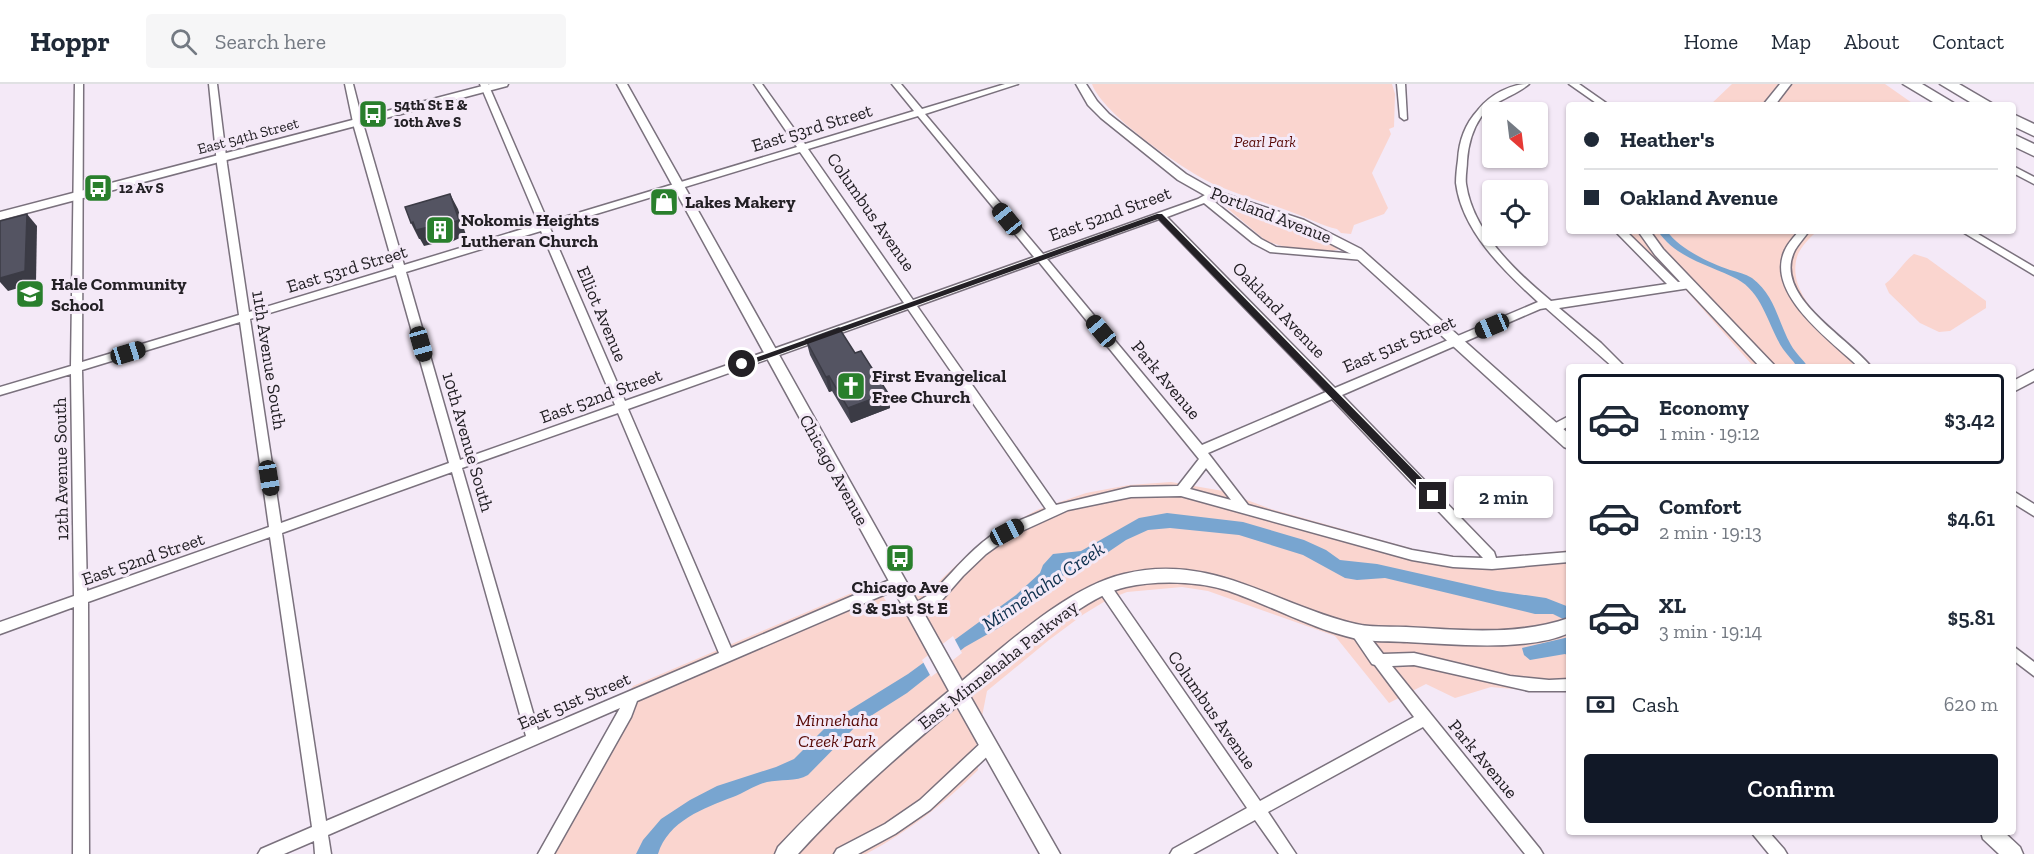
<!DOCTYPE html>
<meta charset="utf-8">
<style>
body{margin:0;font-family:"Zilla Slab",serif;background:#f6f6f7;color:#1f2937;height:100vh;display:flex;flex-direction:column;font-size:22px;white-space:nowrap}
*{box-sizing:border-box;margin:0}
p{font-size:20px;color:#747a83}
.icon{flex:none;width:33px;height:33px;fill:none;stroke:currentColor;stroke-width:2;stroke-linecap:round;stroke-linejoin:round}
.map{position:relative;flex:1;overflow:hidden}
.details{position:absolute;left:1566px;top:280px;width:450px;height:471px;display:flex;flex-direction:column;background:#fff;border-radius:6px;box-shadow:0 2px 4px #0004}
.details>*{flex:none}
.banner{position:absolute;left:1566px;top:18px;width:450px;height:132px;border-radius:6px;box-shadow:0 2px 4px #0004;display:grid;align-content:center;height:132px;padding:0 18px;background:#fff}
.needle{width:39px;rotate:152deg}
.buttons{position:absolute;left:1482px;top:18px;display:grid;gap:12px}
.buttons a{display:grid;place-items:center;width:66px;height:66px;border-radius:6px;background:#fff;box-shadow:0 2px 4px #0004;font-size:30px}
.end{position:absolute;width:27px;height:27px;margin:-14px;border:8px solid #232025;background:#fff;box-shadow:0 0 0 3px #fff}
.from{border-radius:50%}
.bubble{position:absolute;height:42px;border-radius:6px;background:#fff;box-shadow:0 2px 4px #0004;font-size:20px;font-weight:600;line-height:42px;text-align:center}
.car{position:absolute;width:18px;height:36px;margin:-18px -9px;border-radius:8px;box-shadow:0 0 4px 2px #0007;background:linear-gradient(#222 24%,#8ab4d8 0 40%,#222 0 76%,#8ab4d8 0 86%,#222 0)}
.banner b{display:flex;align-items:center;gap:21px;height:57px;font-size:22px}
.banner b+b{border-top:2px solid #e0e1e3}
.banner i{width:15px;height:15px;background:#1f2937}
ul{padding:10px 0 0;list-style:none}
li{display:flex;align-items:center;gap:18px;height:90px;margin:0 12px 9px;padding:0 6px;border:3px solid transparent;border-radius:6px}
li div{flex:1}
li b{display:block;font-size:22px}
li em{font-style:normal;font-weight:600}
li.active{border-color:#111827}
li>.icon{width:54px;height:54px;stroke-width:1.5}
.pay{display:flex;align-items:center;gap:15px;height:66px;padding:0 18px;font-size:22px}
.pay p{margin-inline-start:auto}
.action{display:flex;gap:12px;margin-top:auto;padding:12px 18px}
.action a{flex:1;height:69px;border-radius:6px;background:#111827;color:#fff;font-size:24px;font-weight:600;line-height:69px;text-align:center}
header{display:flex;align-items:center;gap:36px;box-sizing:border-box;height:84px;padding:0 30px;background:#fff;border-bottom:2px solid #e0e1e3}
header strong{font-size:28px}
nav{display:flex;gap:33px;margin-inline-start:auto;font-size:21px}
.search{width:420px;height:54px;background:#f6f6f7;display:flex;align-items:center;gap:15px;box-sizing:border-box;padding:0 21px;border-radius:6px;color:#747a83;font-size:22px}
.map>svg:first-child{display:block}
</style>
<header>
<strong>Hoppr</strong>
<div class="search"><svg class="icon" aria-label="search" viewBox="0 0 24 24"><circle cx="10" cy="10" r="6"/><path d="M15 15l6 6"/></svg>Search here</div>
<nav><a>Home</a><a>Map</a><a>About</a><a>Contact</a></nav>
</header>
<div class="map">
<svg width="2034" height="770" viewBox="0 0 2034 770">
<rect width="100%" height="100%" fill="#f4e9f7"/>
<g fill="#fad5cf">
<path d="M1092,0H1392L1395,10L1394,43L1389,45L1391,50L1372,89L1388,124L1384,130L1354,141L1351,150L1341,149L1337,145C1323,142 1308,134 1294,129C1268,119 1241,112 1216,101C1186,88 1102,30 1092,0Z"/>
<path d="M1732,0H1885L1915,21H1710Z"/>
<path d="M1221,119L1295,143L1339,165L1332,167L1288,164L1266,157Z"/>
<path d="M1626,147H1817C1809,155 1800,163 1797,173C1784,217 1847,257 1874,283H1754L1675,194Z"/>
<path d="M1914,170L1927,174L1986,217V224L1950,247L1939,248L1920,239L1889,209L1885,200C1896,192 1903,178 1914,170Z"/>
<path d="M1171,398L1223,407L1271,425L1417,466L1461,473L1508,474L1569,466V607L1545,608L1491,603L1455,614L1426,600L1389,619L1335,552L1208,507L1182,503L1127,508L1107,516L1084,530L1049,556L987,607L976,663L978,686C944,720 909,747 866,770H537L633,602L875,499L889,522L931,505L967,471L1002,445L1037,426L1086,409L1129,401Z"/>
</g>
<g fill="#78a5d0">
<path d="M1658,147H1667C1679,165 1710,179 1730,186C1738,188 1745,190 1752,194C1775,211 1778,238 1791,261C1796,270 1803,275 1808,283H1797C1793,276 1787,271 1783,265C1768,242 1763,209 1737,195C1712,182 1675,174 1658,147Z"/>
<path d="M1167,429L1243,438L1304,456L1326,466L1340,476L1377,480L1497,507L1546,514L1569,523V538L1553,530H1535L1385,494L1357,496L1345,494L1303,471L1239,451L1170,444L1148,446L1126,456L1098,475L1067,489L1028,516L1019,528L1002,542L965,563L907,609L858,640L808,691C796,698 780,695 767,698C755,701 744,709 733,713C704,724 668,737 658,770H636L643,756L661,735L690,716L717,702L776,683L794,675L832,637L908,590L1016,511L1040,489L1043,481L1053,470L1081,467L1139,434Z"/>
<path d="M1569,553V572L1565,570L1530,576L1524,571L1522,564Z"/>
</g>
<path fill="#f4e9f7" d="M953,552L962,569L931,593L922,576Z"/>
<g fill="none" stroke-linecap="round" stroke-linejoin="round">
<g stroke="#7a717d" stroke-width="3">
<g id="minor">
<path d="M75,0H83L82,278L239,231L217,80L209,0H217L227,80L249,228L394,184L354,43L345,0H353L364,43L404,181L539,140L480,0H488L548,138L797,63L754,0H762L805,60L914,27L892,0H901L922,25L1005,0H1018L925,30L1043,170L1198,115L1212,107L1217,110L1211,115L1261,155L1276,163L1367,171L1368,173L1363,176L1270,168L1253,159L1204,119L1167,133L1335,304L1538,218C1504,187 1462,147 1456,99C1456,92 1457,83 1458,76C1459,57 1465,40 1478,26C1490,11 1510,0 1529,0C1514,13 1493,16 1481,33C1472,46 1468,62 1467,77C1467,84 1465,93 1466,100C1473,148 1515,187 1551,217L1667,200L1615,147H1626L1678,198L1690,196L1695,200L1690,204L1559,224L1601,259L1626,284H1614L1546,224L1540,225L1342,311L1494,468L1496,474L1569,468V478L1492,485L1453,483L1412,476L1181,412L1131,413L1068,426L1011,452L986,470L963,492L942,516L915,533L910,531L908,527C913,518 926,514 934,507C956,485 975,460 1003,444C1016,437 1032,432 1046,425L908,225L628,325L731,564L892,495L897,494L902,495L903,499L902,503L637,617L631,633L554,770H538L620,624L328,751L331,770H315L314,757L284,770H258L261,765L312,743L270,453L88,518L89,770H73L74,523L0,550V538L74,512L71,290L0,311V303L71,282ZM918,32L1034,173L913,216L808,65ZM800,68L904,219L625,317L550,144ZM1159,135L1326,308L1202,361L1047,175ZM541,147L615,321L460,376L406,188ZM1039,178L1199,375L1178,402L1131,403L1056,421L917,222ZM396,191L449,379L281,439L250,235ZM240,238L269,443L87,507L82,286ZM1332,315L1483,474L1453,473L1412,466L1248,421L1208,369ZM618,329L719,569L538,646L462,384ZM1206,384L1231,416L1190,405ZM452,388L526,652L326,737L282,449Z"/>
<path d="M1397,0H1405L1407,35L1404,36L1400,33Z"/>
<path d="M1569,0H1579L1609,21H1599Z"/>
<path d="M2013,82L2034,93V100L2013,89Z"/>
<path d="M1799,147H1809C1805,153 1799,159 1795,166C1771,212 1850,254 1872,284H1860C1833,258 1764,210 1785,166C1788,159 1794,153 1799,147Z"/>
<path d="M1961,147H1973L2034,183V191Z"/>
<path d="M1569,332V342L1558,348H1550L1548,345L1550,342Z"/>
<path d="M2013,407L2034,420V432L2013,419Z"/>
<path d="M1104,498L1109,499L1260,717L1414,633L1375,581L1372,580L1353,552L1351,548L1353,544L1358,542L1363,544L1383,570L1414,569L1510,592L1549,596L1569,595V607H1529L1414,581L1392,582L1540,765L1543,770H1525L1423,643L1268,728L1296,770H1279L1255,736L1193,770H1170L1173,765L1247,724L1099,507L1097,503L1099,499Z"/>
<path d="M2013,562L2034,578V592L2013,576Z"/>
<path d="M989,654L994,656L996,661L994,666L930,726L895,750L858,770H834L837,765L885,740L920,716L984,656Z"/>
<path d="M1751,748H1769L1784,765L1787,770H1769Z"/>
</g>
</g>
<g stroke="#7a717d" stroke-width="3">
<g id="tertiary">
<path d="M490,0H508L507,2L0,136V128Z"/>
<path d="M617,0H627L962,597C1006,561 1068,503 1124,490C1212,468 1277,522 1356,540C1372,544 1390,542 1406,543C1460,546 1518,552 1569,534V549C1528,568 1452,560 1407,558C1391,557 1373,558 1357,555C1312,545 1272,522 1229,507C1198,497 1157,496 1126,503C1082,512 1006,582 970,612L1060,770H1040L957,622C901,669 847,716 798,770H775L778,763C832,705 888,657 949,607Z"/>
<path d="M1076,0H1086L1097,17L1109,30L1186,90L1216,107L1304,136L1361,165L1569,350V365L1564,363L1353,171L1296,142L1208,113L1178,96L1101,34L1088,21Z"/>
<path d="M1780,0H1791L1775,21H1763Z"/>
<path d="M1638,147H1650L1663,165L1777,284H1761L1655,171Z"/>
<path d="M2034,286V297L2013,308V297Z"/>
<path d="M1981,748H2004L2020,763L2023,770H1999L1983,755Z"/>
</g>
</g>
<g stroke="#7a717d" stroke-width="3">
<g id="motorway">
<path d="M1903,0H1922L1957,21H1938Z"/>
<path d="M1940,0H1959L1995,21H1975Z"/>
<path d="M2013,30L2034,40V52L2013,42Z"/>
<path d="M2013,50L2034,60V72L2013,62Z"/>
</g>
</g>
<use href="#minor" fill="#fff" fill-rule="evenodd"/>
<use href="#tertiary" fill="#fff" fill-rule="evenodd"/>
<use href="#motorway" fill="#fff" fill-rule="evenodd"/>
</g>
<path fill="#484854" d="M806,256L855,269L888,309L890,324L851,339L832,307L829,308L810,271Z"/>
<g fill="#3b3b45">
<path d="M450,110L458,125L466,151L447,160L445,157L424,162L420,155H419L411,139L413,138Z"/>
<path d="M27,130L37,142L36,199L8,207L0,198V194Z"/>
<path d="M829,292L832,307L829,308L826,293Z"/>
<path d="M888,309L890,324L851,339L848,324Z"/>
</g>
<g fill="#545462" stroke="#3b3b45" stroke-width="1.5">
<path d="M450,110L459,136L439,144L438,141L416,146L413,138L411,139L405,123Z"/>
<path d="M27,130L25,187L0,194V137Z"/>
<path d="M839,244L855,269L861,267L888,309L848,324L829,292L826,293L806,256Z"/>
</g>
<path fill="#232025" d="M1157,130H1162L1436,409V415H1429L1158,135L746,282H739L738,280Z"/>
<defs>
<g id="bus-square" transform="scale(1.5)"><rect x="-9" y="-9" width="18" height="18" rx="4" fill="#297f2c" stroke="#f4e9f7"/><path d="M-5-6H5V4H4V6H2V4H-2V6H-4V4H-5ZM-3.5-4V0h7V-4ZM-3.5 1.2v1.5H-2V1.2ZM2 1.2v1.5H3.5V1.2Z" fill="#fff"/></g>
<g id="shop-square" transform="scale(1.5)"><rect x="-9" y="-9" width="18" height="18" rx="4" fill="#297f2c" stroke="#f4e9f7"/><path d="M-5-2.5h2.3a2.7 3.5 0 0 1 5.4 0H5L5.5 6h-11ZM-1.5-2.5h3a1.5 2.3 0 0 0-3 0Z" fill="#fff"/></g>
<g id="building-square" transform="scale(1.5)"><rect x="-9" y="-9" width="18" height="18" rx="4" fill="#297f2c" stroke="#f4e9f7"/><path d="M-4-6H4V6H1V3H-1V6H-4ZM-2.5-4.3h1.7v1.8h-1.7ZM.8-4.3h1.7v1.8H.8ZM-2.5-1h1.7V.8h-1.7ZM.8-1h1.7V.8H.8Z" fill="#fff"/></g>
<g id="school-square" transform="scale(1.5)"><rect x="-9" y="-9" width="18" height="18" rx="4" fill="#297f2c" stroke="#f4e9f7"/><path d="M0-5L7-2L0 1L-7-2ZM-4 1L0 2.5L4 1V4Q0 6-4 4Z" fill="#fff"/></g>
<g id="church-square" transform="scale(1.5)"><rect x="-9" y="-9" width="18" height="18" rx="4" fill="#297f2c" stroke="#f4e9f7"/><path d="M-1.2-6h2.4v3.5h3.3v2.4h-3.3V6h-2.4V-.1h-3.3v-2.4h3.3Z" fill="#fff"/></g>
</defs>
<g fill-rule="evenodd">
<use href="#bus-square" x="373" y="30"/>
<use href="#bus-square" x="98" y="104"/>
<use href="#shop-square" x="664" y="118"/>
<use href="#building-square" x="440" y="146"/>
<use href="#school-square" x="30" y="210"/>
<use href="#church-square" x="851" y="302"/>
<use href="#bus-square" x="900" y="474"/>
</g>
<g text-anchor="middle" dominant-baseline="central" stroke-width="6" stroke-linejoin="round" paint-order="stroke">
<g font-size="15" font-weight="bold" fill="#232025" stroke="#f4e9f7" text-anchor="start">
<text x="394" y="21">54th St E &amp;<tspan x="394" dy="17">10th Ave S</tspan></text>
<text x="119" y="104">12 Av S</text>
</g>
<g font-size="15" fill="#232025" stroke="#f4e9f7">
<text transform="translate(248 52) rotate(-15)">East 54th Street</text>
</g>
<g font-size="15" font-style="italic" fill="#590b08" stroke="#f4e9f7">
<text x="1265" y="58">Pearl Park</text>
</g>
<g font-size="18" fill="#232025" stroke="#f4e9f7">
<text transform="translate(812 44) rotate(-17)">East 53rd Street</text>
<text transform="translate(871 128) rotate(55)">Columbus Avenue</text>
<text transform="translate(1110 130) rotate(-20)">East 52nd Street</text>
<text transform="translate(1271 131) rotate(21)">Portland Avenue</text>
<text transform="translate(347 185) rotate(-17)">East 53rd Street</text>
<text transform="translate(1279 226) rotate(46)">Oakland Avenue</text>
<text transform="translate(602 230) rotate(67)">Elliot Avenue</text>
<text transform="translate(1399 260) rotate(-23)">East 51st Street</text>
<text transform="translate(269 276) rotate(81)">11th Avenue South</text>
<text transform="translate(1166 296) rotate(50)">Park Avenue</text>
<text transform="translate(601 312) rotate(-20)">East 52nd Street</text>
<text transform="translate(468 358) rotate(74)">10th Avenue South</text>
<text transform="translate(61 385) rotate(-91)">12th Avenue South</text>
<text transform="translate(834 386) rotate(61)">Chicago Avenue</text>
<text transform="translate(143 475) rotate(-19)">East 52nd Street</text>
<text transform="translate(998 581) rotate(-38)">East Minnehaha Parkway</text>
<text transform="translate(574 617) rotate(-23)">East 51st Street</text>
<text transform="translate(1212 626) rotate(55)">Columbus Avenue</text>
<text transform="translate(1483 675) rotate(50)">Park Avenue</text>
</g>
<g font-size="18" font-weight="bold" fill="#232025" stroke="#f4e9f7" text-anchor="start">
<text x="685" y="118">Lakes Makery</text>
<text x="461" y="136">Nokomis Heights<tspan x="461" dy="21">Lutheran Church</tspan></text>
<text x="51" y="200">Hale Community<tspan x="51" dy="21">School</tspan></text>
<text x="872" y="292">First Evangelical<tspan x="872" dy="21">Free Church</tspan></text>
<text x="900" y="503" text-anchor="middle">Chicago Ave<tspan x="900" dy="21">S &amp; 51st St E</tspan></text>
</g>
<g font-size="18" font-style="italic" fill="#590b08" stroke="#f4e9f7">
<text x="837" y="636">Minnehaha<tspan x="837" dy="21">Creek Park</tspan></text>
</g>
<g font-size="20" font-style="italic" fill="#0d2f4d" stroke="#f4e9f7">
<text transform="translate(1043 502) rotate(-34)">Minnehaha Creek</text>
</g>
</g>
</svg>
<div class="buttons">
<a><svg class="needle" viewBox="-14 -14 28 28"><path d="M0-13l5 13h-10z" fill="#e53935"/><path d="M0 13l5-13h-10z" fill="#747a83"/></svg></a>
<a><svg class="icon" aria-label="locate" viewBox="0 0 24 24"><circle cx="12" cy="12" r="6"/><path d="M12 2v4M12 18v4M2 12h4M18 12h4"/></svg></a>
</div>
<i class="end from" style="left:742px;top:280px"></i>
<i class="end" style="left:1433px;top:412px"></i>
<div class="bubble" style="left:1454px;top:392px;width:99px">2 min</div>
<i class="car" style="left:1007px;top:135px;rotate:321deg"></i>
<i class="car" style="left:1492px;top:242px;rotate:247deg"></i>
<i class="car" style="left:1101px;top:247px;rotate:320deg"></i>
<i class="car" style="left:421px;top:260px;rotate:164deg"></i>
<i class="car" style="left:128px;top:269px;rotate:73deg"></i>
<i class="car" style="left:269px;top:394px;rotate:171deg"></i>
<i class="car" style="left:1007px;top:448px;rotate:62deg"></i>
<div class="banner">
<b><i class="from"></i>Heather's</b>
<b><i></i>Oakland Avenue</b>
</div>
<section class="details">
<ul>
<li class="active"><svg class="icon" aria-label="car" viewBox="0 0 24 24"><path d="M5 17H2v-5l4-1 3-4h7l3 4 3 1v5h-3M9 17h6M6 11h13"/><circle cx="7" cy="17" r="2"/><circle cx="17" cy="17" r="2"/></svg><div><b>Economy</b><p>1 min · 19:12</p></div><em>$3.42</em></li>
<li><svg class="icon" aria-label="car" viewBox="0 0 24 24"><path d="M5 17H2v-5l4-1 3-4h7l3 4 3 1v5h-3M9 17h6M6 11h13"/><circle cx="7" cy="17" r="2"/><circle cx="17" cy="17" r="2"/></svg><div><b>Comfort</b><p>2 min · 19:13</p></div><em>$4.61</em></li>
<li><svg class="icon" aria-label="car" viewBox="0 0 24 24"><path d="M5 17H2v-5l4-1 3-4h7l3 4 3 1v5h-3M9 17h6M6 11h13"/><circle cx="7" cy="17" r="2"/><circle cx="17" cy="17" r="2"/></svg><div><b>XL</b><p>3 min · 19:14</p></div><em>$5.81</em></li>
</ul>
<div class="pay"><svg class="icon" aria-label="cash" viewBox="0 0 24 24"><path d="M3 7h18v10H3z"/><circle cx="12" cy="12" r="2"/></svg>Cash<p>620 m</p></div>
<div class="action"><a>Confirm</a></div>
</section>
</div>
